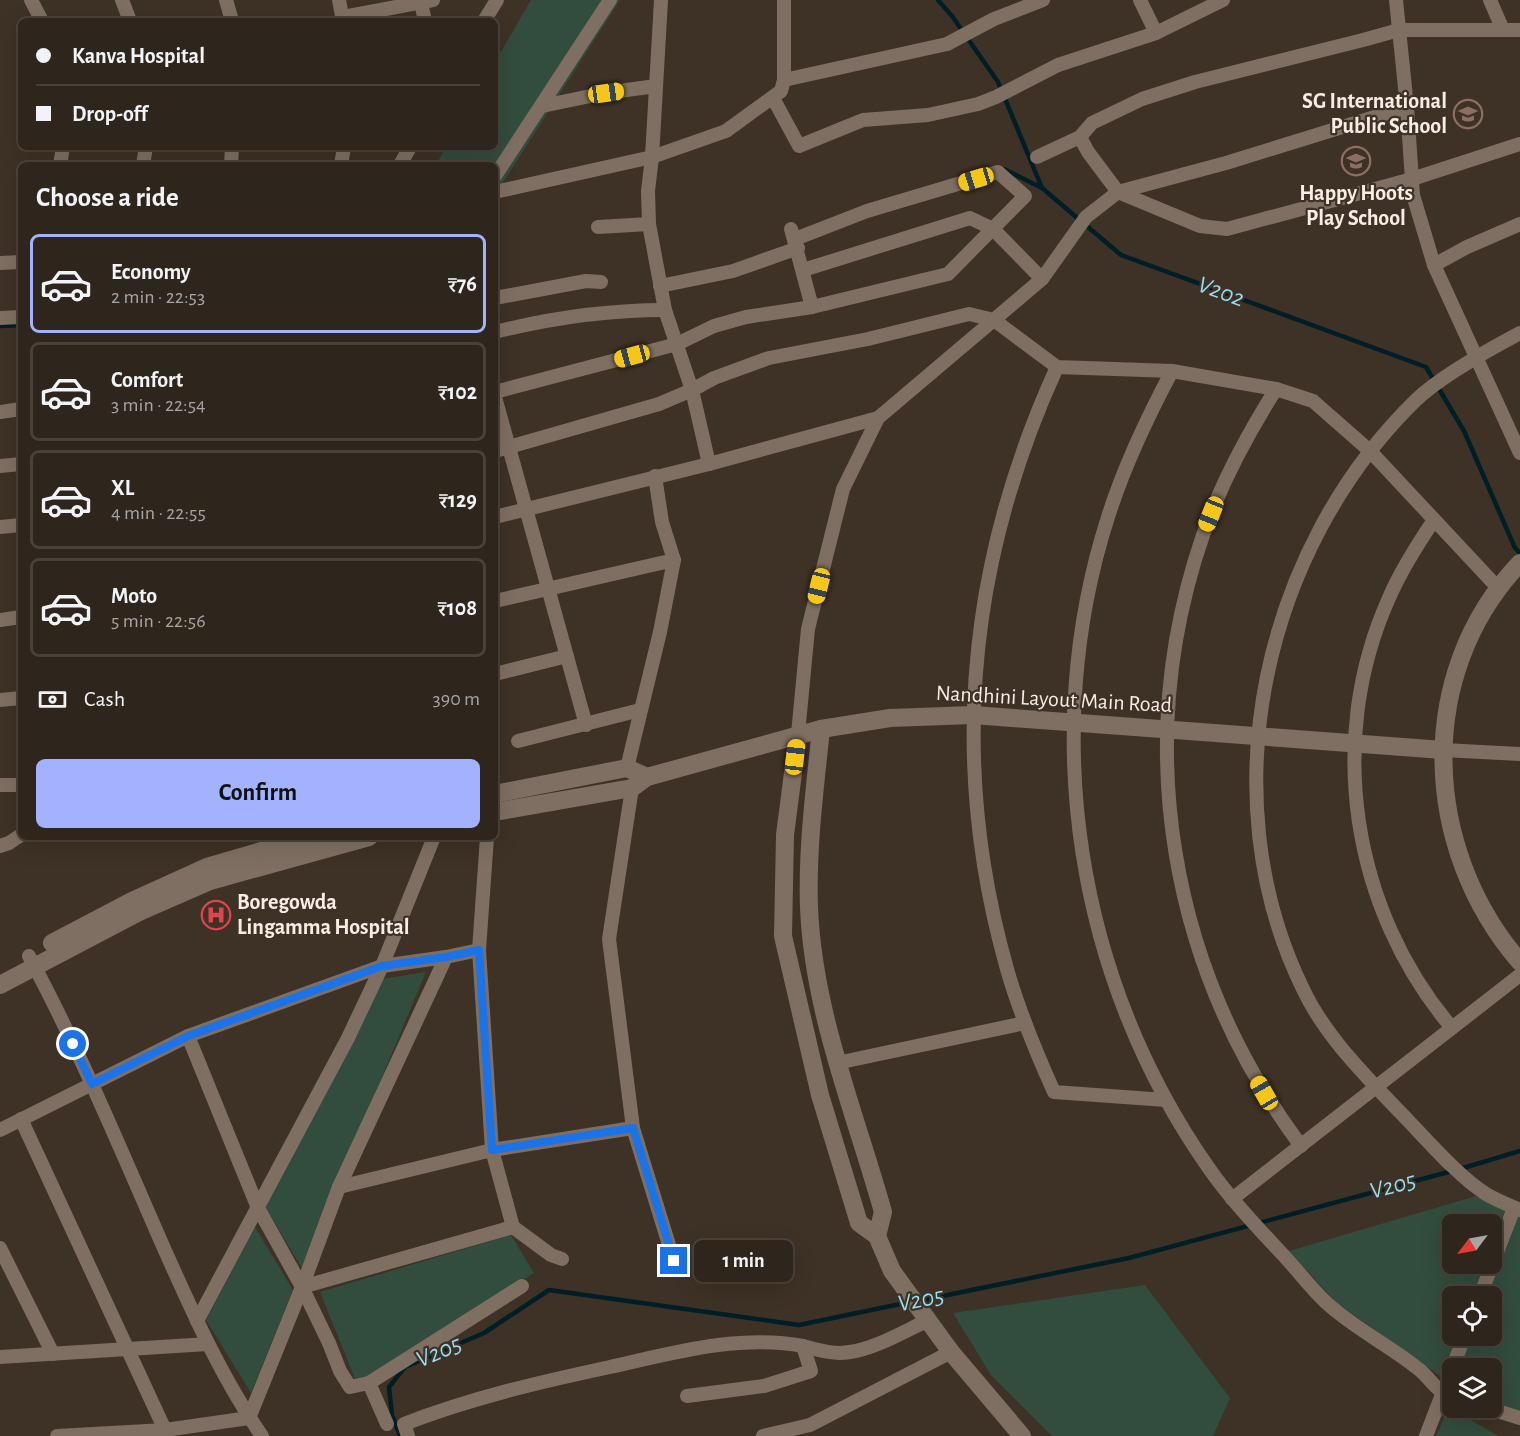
<!DOCTYPE html>
<meta charset="utf-8">
<style>
body{margin:0;font-family:"Alegreya Sans",sans-serif;background:#362d25;color:#f1f3f6;height:100vh;display:flex;flex-direction:column;font-size:22px;white-space:nowrap}
*{box-sizing:border-box;margin:0}
p{font-size:20px;color:#a7a5a3}
.icon{flex:none;width:33px;height:33px;fill:none;stroke:currentColor;stroke-width:2;stroke-linecap:round;stroke-linejoin:round}
.map{position:relative;flex:1;overflow:hidden}
.details{position:absolute;left:18px;top:162px;width:480px;height:678px;display:flex;flex-direction:column;background:#2e251c;border-radius:9px;box-shadow:0 6px 24px #0002,0 0 0 2px #49423b}
.details>*{flex:none}
.banner{position:absolute;left:18px;top:18px;width:480px;height:132px;border-radius:9px;box-shadow:0 6px 24px #0002,0 0 0 2px #49423b;display:grid;align-content:center;height:132px;padding:0 18px;background:#2e251c}
.needle{width:39px;rotate:238deg}
.buttons{position:absolute;left:1442px;top:1214px;display:grid;gap:12px}
.buttons a{display:grid;place-items:center;width:60px;height:60px;border-radius:9px;background:#2e251c;box-shadow:0 6px 24px #0002,0 0 0 2px #49423b;font-size:30px}
.end{position:absolute;width:27px;height:27px;margin:-14px;border:8px solid #1a73e8;background:#fff;box-shadow:0 0 0 3px #fff}
.from{border-radius:50%}
.bubble{position:absolute;height:42px;border-radius:9px;background:#2e251c;box-shadow:0 6px 24px #0002,0 0 0 2px #49423b;font-size:20px;font-weight:700;line-height:42px;text-align:center}
.car{position:absolute;width:18px;height:36px;margin:-18px -9px;border-radius:8px;box-shadow:0 0 4px 2px #0007;background:linear-gradient(#f5c518 24%,#345 0 40%,#f5c518 0 76%,#345 0 86%,#f5c518 0)}
.banner b{display:flex;align-items:center;gap:21px;height:57px;font-size:22px}
.banner b+b{border-top:2px solid #49423b}
.banner i{width:15px;height:15px;background:#f1f3f6}
ul{padding:0;list-style:none}
li{display:flex;align-items:center;gap:18px;height:99px;margin:0 12px 9px;padding:0 6px;border:3px solid #49423b;border-radius:9px}
li div{flex:1}
li b{display:block;font-size:22px}
li em{font-style:normal;font-weight:700}
li.active{border-color:#a2b2fd}
li>.icon{width:54px;height:54px;stroke-width:1.5}
h2{padding:0 18px;font-size:27px;line-height:72px}
.pay{display:flex;align-items:center;gap:15px;height:66px;padding:0 18px;font-size:22px}
.pay p{margin-inline-start:auto}
.button{display:flex;gap:12px;margin-top:auto;padding:12px 18px}
.button a{flex:1;height:69px;border-radius:9px;background:#a2b2fd;color:#111;font-size:24px;font-weight:700;line-height:69px;text-align:center}
.map>svg:first-child{display:block}
</style>
<div class="map">
<svg width="1520" height="1436" viewBox="0 0 1520 1436">
<rect width="100%" height="100%" fill="#3e3125"/>
<g fill="#324c3d">
<path d="M531,0H620L495,195V165H436L446,147H495V62Z"/>
<path d="M426,972L302,1268L265,1207L381,979Z"/>
<path d="M1476,1196L1506,1210L1491,1249V1224H1452V1263H1486L1474,1296H1452V1335H1459L1443,1378L1337,1303L1289,1251Z"/>
<path d="M1519,1213H1520V1413L1491,1403V1368H1458L1471,1335H1491V1296H1486Z"/>
<path d="M255,1227L293,1290L251,1393L206,1320Z"/>
<path d="M511,1235L534,1273L367,1377L355,1379L320,1292Z"/>
<path d="M1145,1285L1230,1398L1213,1436H1052L991,1375L953,1313Z"/>
<path d="M1449,1408L1499,1436H1436Z"/>
</g>
<g fill="none" stroke-linecap="round" stroke-linejoin="round">
<g stroke="#001e26" stroke-width="4.5">
<path d="M938,0L952,16L998,82L1042,188L1121,255L1426,367L1464,431L1515,548L1520,553"/>
<path d="M1004,169L1042,188"/>
<path d="M0,326L21,325"/>
<path d="M1460,1169L1520,1151"/>
<path d="M918,1301L1129,1258L1452,1171"/>
<path d="M400,1436L392,1415L389,1387L405,1367L484,1333L549,1290L799,1325L910,1302"/>
</g>
<g stroke="#7f6f62" stroke-width="14">
<path d="M31,0L42,21"/>
<path d="M122,0L130,21"/>
<path d="M226,0L232,21"/>
<path d="M339,0L343,21"/>
<path d="M661,0L652,157L648,191L649,224L665,310L692,390L709,464"/>
<path d="M1140,0L1156,33"/>
<path d="M1396,0L1407,107L1413,195L1434,265L1520,453"/>
<path d="M1490,0L1503,30"/>
<path d="M421,3L425,21"/>
<path d="M343,17L433,0"/>
<path d="M484,21L497,0"/>
<path d="M1520,30H1399L1363,40L1195,82L1142,99L1092,123L1080,137L1088,152L1118,192L1200,226L1227,229L1412,179L1520,144"/>
<path d="M784,80L947,44L994,19L1043,0"/>
<path d="M773,98L799,146L863,120L928,115L978,104L996,97L1058,65L1156,33L1223,0"/>
<path d="M542,106L605,93L656,86"/>
<path d="M1037,157L1080,137"/>
<path d="M60,165L63,147"/>
<path d="M143,165L146,147"/>
<path d="M231,165L232,147"/>
<path d="M341,165L344,147"/>
<path d="M400,165L410,147"/>
<path d="M495,176L610,0"/>
<path d="M495,192L652,157L726,131L781,91L784,80V0"/>
<path d="M598,227L649,224"/>
<path d="M791,229L812,307"/>
<path d="M0,263L21,262"/>
<path d="M1434,265L1467,247L1520,224"/>
<path d="M803,270L970,218L993,229L1042,279"/>
<path d="M660,286L733,271L798,248"/>
<path d="M495,298L586,281L601,282"/>
<path d="M0,318L21,317"/>
<path d="M495,332C551,318 607,310 665,310"/>
<path d="M1520,333C1490,349 1440,377 1416,400C1264,548 1208,795 1303,989C1324,1034 1362,1072 1396,1108C1422,1134 1456,1175 1486,1194C1496,1200 1509,1205 1520,1210"/>
<path d="M1057,367C968,562 948,761 1007,969C1019,1011 1036,1052 1054,1092L1166,1100"/>
<path d="M1172,371C1147,418 1124,466 1108,517C1038,735 1077,980 1208,1167C1231,1200 1258,1228 1285,1257C1300,1273 1313,1291 1329,1305C1357,1330 1392,1347 1421,1371C1432,1381 1437,1392 1452,1397"/>
<path d="M1276,389C1247,435 1221,483 1203,535C1131,745 1169,968 1301,1146"/>
<path d="M495,392L677,344L714,326L746,317L812,307L948,274L1025,196L998,172L867,211L795,239"/>
<path d="M495,397L586,725"/>
<path d="M0,412L21,409"/>
<path d="M495,451L659,404L692,390L714,378L769,358L868,339L969,314L994,320L1057,367L1172,371L1276,389L1313,401L1370,451L1499,589"/>
<path d="M0,466L21,464"/>
<path d="M495,517L709,464L878,418"/>
<path d="M1434,520C1417,545 1401,570 1389,598C1325,740 1352,910 1452,1028"/>
<path d="M0,527L21,525"/>
<path d="M495,601L674,560"/>
<path d="M0,620L21,617"/>
<path d="M495,674L567,656"/>
<path d="M0,700L21,698"/>
<path d="M798,734L808,629L843,489L878,418L1042,279L1086,217L1118,192L1226,163L1407,107"/>
<path d="M518,741L640,710"/>
<path d="M1443,750L1520,754"/>
<path d="M627,768L660,632L674,560L662,522L655,476"/>
<path d="M0,785H21"/>
<path d="M632,788L609,939L633,1128L674,1261"/>
<path d="M487,837L479,950L492,1150L513,1227L551,1255L562,1259"/>
<path d="M0,846L9,843L21,835"/>
<path d="M29,956C79,1049 120,1148 163,1246C192,1311 221,1377 262,1436"/>
<path d="M188,1036L258,1208L302,1287L329,1343L340,1371L350,1387L369,1383L522,1286"/>
<path d="M837,1063L1025,1023"/>
<path d="M21,1119L165,1430"/>
<path d="M0,1130L188,1036L382,966L446,957L479,950"/>
<path d="M339,1187L492,1150L633,1128"/>
<path d="M1232,1199L1520,975"/>
<path d="M0,1248L53,1354"/>
<path d="M302,1287L513,1227"/>
<path d="M1480,1296L1514,1208"/>
<path d="M197,1321L348,1038L382,966L434,837"/>
<path d="M803,1346C818,1350 834,1355 850,1352C877,1348 904,1331 929,1320"/>
<path d="M0,1357L208,1344"/>
<path d="M369,1383L387,1424"/>
<path d="M1485,1407L1520,1418"/>
<path d="M57,1436L165,1430L249,1418L302,1287L339,1187L446,957"/>
<path d="M408,1436L404,1424C471,1398 540,1382 610,1367C673,1353 739,1334 803,1346L811,1371L764,1386L687,1396"/>
<path d="M763,1436L810,1425L951,1352"/>
<path d="M1426,1436L1465,1335"/>
</g>
<g stroke="#7f6f62" stroke-width="18">
<path d="M1520,563C1414,674 1422,849 1520,962"/>
<path d="M821,729C815,788 807,847 809,907C813,1012 855,1112 883,1212L877,1236"/>
<path d="M798,734L785,835L783,936L820,1095L859,1223L877,1236L892,1271L951,1352L1022,1436"/>
<path d="M495,794L627,768L647,777"/>
<path d="M495,812L632,788L647,777L821,729L890,718L973,715L1443,750"/>
<path d="M52,943L132,901L207,867L309,837"/>
<path d="M0,985L139,912L210,881L369,837"/>
</g>
</g>
<g fill="none" stroke-linecap="round" stroke-linejoin="round">
<path stroke="#1a73e8" stroke-width="8" d="M73,1044L92,1084L188,1036L382,966L446,957L479,950L492,1150L633,1128L674,1261"/>
</g>
<defs>
<g id="school-ring" transform="scale(1.5)"><circle r="9.5" fill="#3e3125" stroke="#8d6e63" stroke-width="1.5"/><path d="M0-5L7-2L0 1L-7-2ZM-4 1L0 2.5L4 1V4Q0 6-4 4Z" fill="#8d6e63"/></g>
<g id="hospital-ring" transform="scale(1.5)"><circle r="9.5" fill="#3e3125" stroke="#e0444e" stroke-width="1.5"/><path d="M-5-5h3v3.5h4V-5h3V5h-3V1.5h-4V5h-3Z" fill="#e0444e"/></g>
</defs>
<g fill-rule="evenodd">
<use href="#school-ring" x="1468" y="114"/>
<use href="#school-ring" x="1356" y="161"/>
<use href="#hospital-ring" x="216" y="915"/>
</g>
<g text-anchor="middle" dominant-baseline="central" stroke-width="4.5" stroke-linejoin="round" paint-order="stroke">
<g font-size="22" font-weight="bold" fill="#f7ede6" stroke="#3e3125" text-anchor="end">
<text x="1447" y="101">SG International<tspan x="1447" dy="25">Public School</tspan></text>
<text x="1356" y="193" text-anchor="middle">Happy Hoots<tspan x="1356" dy="25">Play School</tspan></text>
<text x="237" y="902" text-anchor="start">Boregowda<tspan x="237" dy="25">Lingamma Hospital</tspan></text>
</g>
<g font-size="22" fill="#f7ede6" stroke="#3e3125">
<text transform="translate(1054 699) rotate(3)">Nandhini Layout Main Road</text>
</g>
<g font-size="24" font-style="italic" fill="#96e0f4" stroke="#3e3125">
<text transform="translate(1221 292) rotate(20)">V202</text>
<text transform="translate(1393 1186) rotate(-15)">V205</text>
<text transform="translate(921 1300) rotate(-11)">V205</text>
<text transform="translate(439 1352) rotate(-23)">V205</text>
</g>
</g>
</svg>
<div class="buttons">
<a><svg class="needle" viewBox="-14 -14 28 28"><path d="M0-13l5 13h-10z" fill="#e53935"/><path d="M0 13l5-13h-10z" fill="#a7a5a3"/></svg></a>
<a><svg class="icon" aria-label="locate" viewBox="0 0 24 24"><circle cx="12" cy="12" r="6"/><path d="M12 2v4M12 18v4M2 12h4M18 12h4"/></svg></a>
<a><svg class="icon" aria-label="layers" viewBox="0 0 24 24"><path d="M12 4l9 5-9 5-9-5zM3 14l9 5 9-5"/></svg></a>
</div>
<i class="end from" style="left:73px;top:1044px"></i>
<i class="end" style="left:674px;top:1261px"></i>
<div class="bubble" style="left:694px;top:1240px;width:99px">1 min</div>
<i class="car" style="left:606px;top:93px;rotate:82deg"></i>
<i class="car" style="left:976px;top:179px;rotate:253deg"></i>
<i class="car" style="left:632px;top:356px;rotate:255deg"></i>
<i class="car" style="left:1211px;top:514px;rotate:202deg"></i>
<i class="car" style="left:819px;top:586px;rotate:194deg"></i>
<i class="car" style="left:795px;top:757px;rotate:7deg"></i>
<i class="car" style="left:1264px;top:1093px;rotate:330deg"></i>
<div class="banner">
<b><i class="from"></i>Kanva Hospital</b>
<b><i></i>Drop-off</b>
</div>
<section class="details">
<h2>Choose a ride</h2>
<ul>
<li class="active"><svg class="icon" aria-label="car" viewBox="0 0 24 24"><path d="M5 17H2v-5l4-1 3-4h7l3 4 3 1v5h-3M9 17h6M6 11h13"/><circle cx="7" cy="17" r="2"/><circle cx="17" cy="17" r="2"/></svg><div><b>Economy</b><p>2 min · 22:53</p></div><em>₹76</em></li>
<li><svg class="icon" aria-label="car" viewBox="0 0 24 24"><path d="M5 17H2v-5l4-1 3-4h7l3 4 3 1v5h-3M9 17h6M6 11h13"/><circle cx="7" cy="17" r="2"/><circle cx="17" cy="17" r="2"/></svg><div><b>Comfort</b><p>3 min · 22:54</p></div><em>₹102</em></li>
<li><svg class="icon" aria-label="car" viewBox="0 0 24 24"><path d="M5 17H2v-5l4-1 3-4h7l3 4 3 1v5h-3M9 17h6M6 11h13"/><circle cx="7" cy="17" r="2"/><circle cx="17" cy="17" r="2"/></svg><div><b>XL</b><p>4 min · 22:55</p></div><em>₹129</em></li>
<li><svg class="icon" aria-label="car" viewBox="0 0 24 24"><path d="M5 17H2v-5l4-1 3-4h7l3 4 3 1v5h-3M9 17h6M6 11h13"/><circle cx="7" cy="17" r="2"/><circle cx="17" cy="17" r="2"/></svg><div><b>Moto</b><p>5 min · 22:56</p></div><em>₹108</em></li>
</ul>
<div class="pay"><svg class="icon" aria-label="cash" viewBox="0 0 24 24"><path d="M3 7h18v10H3z"/><circle cx="12" cy="12" r="2"/></svg>Cash<p>390 m</p></div>
<div class="button"><a>Confirm</a></div>
</section>
</div>
